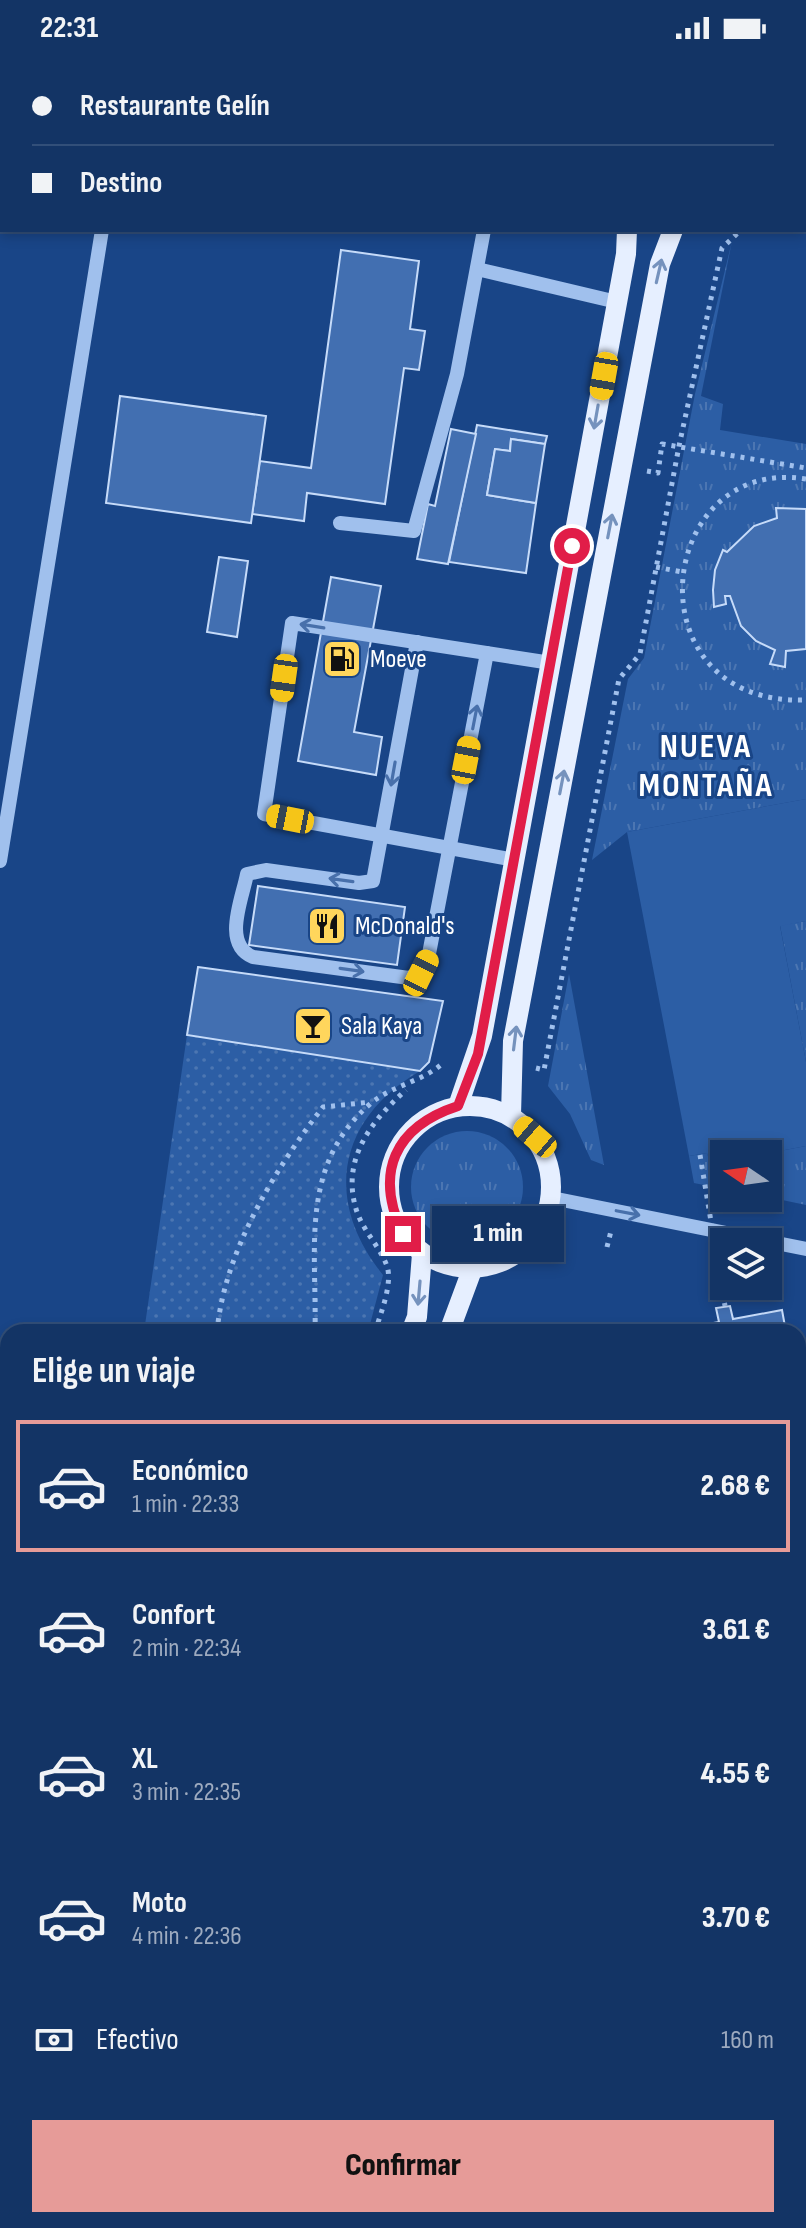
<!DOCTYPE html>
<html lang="es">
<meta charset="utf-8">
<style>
body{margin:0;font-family:"Sofia Sans Condensed",sans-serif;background:#1c3c6b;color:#f1f3f6;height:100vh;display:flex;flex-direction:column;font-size:30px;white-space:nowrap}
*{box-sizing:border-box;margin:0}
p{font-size:26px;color:#9daabf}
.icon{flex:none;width:44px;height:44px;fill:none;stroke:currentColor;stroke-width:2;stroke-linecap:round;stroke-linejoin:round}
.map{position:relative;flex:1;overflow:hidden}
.drawer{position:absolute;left:0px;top:1268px;width:806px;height:904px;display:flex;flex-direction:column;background:#133465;border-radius:24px 24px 0 0;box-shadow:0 4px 12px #0003,0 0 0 2px #324f79}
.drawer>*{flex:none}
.guide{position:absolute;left:0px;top:0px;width:806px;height:176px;box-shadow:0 4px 12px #0003,0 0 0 2px #324f79;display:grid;align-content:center;height:176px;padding:0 32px;background:#133465}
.needle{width:52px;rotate:283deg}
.controls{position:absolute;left:710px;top:1084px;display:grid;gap:16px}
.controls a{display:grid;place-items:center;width:72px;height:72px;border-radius:0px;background:#133465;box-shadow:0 4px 12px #0003,0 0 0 2px #324f79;font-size:40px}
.end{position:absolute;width:36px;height:36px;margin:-18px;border:10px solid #e11d48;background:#fff;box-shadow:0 0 0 4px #fff}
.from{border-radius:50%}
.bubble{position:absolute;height:56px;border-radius:0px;background:#133465;box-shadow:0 4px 12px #0003,0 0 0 2px #324f79;font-size:26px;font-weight:800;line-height:56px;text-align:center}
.car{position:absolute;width:24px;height:48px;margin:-24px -12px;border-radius:10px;box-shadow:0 0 6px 2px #0007;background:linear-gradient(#f5c518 24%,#345 0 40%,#f5c518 0 76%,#345 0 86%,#f5c518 0)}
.guide b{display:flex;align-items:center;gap:28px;height:76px;font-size:30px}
.guide b+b{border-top:2px solid #324f79}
.guide i{width:20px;height:20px;background:#f1f3f6}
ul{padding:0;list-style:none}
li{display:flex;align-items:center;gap:24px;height:132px;margin:0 16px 12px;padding:0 16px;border:4px solid transparent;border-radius:0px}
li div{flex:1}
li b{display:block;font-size:30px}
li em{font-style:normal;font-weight:800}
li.selected{border-color:#e69b98}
li>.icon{width:72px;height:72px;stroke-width:1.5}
h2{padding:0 32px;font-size:36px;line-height:96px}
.pay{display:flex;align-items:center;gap:20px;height:88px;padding:0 32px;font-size:30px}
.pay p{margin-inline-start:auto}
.cta{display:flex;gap:16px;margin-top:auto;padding:16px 32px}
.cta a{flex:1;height:92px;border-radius:0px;background:#e69b98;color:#111;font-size:32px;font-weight:800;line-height:92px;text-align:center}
.status{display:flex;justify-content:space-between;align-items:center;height:56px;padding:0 40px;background:#133465;direction:ltr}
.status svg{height:22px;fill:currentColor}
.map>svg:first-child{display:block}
</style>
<div class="status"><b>22:31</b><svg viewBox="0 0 49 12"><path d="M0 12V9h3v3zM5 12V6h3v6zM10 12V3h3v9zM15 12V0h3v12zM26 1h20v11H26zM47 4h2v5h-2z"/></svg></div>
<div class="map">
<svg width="806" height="2172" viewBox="0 0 806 2172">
<defs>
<pattern id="grass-tufts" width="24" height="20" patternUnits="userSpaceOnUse" patternTransform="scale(2)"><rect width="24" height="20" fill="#2c5ea5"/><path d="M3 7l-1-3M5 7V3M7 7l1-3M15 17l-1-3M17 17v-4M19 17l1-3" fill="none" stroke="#4c76b2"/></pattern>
<pattern id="park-dots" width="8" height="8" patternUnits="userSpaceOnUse" patternTransform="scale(2)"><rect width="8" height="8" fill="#2c5ea5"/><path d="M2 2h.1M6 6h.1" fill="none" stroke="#4c76b2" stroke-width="1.8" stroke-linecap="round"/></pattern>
</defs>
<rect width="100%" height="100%" fill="#194587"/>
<g fill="url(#grass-tufts)">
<path d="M732,185L701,340L723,348L720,374L806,388V743L627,776L592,804L628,623L644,602L695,338Z"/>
<path d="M806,865V1006L780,869Z"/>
<path d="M569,918L604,1109L591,1104L570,1058L548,1030Z"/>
<circle cx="467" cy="1131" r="56"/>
<path d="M806,1090V1149L768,1141V1098H764Z"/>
<path d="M707,1097L710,1108L724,1106V1133L694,1127L689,1100Z"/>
<path d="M8,1902V2020L0,2018V1903Z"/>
</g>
<path fill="url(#park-dots)" d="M187,979L420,1015C337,1063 323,1145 383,1219L368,1276H144Z"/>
<path fill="#2c5ea5" d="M806,743V865L780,870L806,1006V1090L764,1098H724V1106L710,1109L707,1097L689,1100L627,776Z"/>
<g fill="#426fb1" stroke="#c6dbf9" stroke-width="2">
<path d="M341,194L419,205L410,273L425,275L419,314L404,312L385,448L307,437L304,465L252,458L260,405L311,412Z"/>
<path d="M120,340L266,360L251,467L106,447Z"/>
<path d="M477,369L547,380L545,388L511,383L510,395L495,393L487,439L536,447L526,517L449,506Z"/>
<path d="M451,373L476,378L448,508L417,503L428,448L435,450Z"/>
<path d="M511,383L545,388L536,447L487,439L495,393L510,395Z"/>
<path d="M776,452L806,453V593L786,595L785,611L770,608L775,594L756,585L741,570L730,540H725L726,548L714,551L713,534L715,514L723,494L727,496L754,470L777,462Z"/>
<path d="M219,501L248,505L237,581L207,576Z"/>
<path d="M331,521L381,530L354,676L382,681L376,719L298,705Z"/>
<path d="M258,830L405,851L397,909L249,889Z"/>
<path d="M198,911L443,945L429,1006L420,1015L187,979Z"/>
<path d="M730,1250L733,1263L782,1254L786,1276H663L719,1266L716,1252Z"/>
<path d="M0,1359L8,1361V1420L0,1419Z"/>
<path d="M806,1808V1824L798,1826V1809Z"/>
<path d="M806,1824V1856L798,1857V1826Z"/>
<path d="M806,1932V1964L798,1965V1933Z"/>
<path d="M806,1964V1998L802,1999L798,1965Z"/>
<path d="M806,2002V2037L801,2038L798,2004Z"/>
<path d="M806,2087V2112L798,2113V2088Z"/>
<path d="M0,2148L8,2152V2164H18L14,2172H0Z"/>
<path d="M806,2150V2159L798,2160V2151Z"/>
<path d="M806,2159V2172H787L785,2164H798V2160Z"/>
<path d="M386,2164H424L425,2172H388Z"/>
<path d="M441,2164H458L459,2172H442Z"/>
<path d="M556,2164H595L596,2168L590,2169L591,2172H557Z"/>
<path d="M728,2164H771L729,2171Z"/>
<path d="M765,2165L767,2172L729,2171Z"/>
<path d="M705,2167L706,2172H677Z"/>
</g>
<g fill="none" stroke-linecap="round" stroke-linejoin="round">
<g stroke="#a0c0ed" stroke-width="5" stroke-dasharray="4 6" stroke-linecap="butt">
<path d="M797,0L798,2"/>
<path d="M772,2L774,0"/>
<path d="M804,10L806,13"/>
<path d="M804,148L806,143"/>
<path d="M647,415L658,417L662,388L806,412"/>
<path d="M806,423C654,399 629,650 806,644"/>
<path d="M656,511L682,516"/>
<path d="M536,1012L544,1014L619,623L640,598L679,390L722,192L741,174"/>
<path d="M607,1191L611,1175"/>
<path d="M217,1276C224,1196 275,1113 323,1051L371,1046"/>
<path d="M315,1276C317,1192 299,1110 370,1048C392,1029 423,1026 444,1006"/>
<path d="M375,1276C380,1259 393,1228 387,1210C380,1191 364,1176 357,1156C340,1105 370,1066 406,1034"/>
<path d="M136,2164L142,2172"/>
<path d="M153,2164L160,2172"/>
<path d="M219,2164L225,2172"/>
<path d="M319,2164L320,2172"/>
<path d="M538,2164L539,2172"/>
<path d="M709,2164L711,2172"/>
<path d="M25,2172L30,2164"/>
</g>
<g stroke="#a0c0ed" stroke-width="14">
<path d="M6,0L10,2"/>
<path d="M362,0L372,2"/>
<path d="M577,0L583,2"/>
<path d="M804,108H806"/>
<path d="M477,213L617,246"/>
<path d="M340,467L414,475L457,318L484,174"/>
<path d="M417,586L373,825L359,827L266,814L247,818C242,844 222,888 253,901L409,922L421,917L428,903L487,597"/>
<path d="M515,804L264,758L292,567L551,607"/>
<path d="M0,805L102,174"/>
<path d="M552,1142L806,1193"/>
<path d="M798,1647L806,1646"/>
<path d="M798,2061L806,2059"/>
<path d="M188,2164L193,2172"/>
<path d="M350,2164L351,2172"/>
</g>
<g stroke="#e6efff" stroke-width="20">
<path d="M713,0L716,2"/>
<path d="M628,2L632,0"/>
<circle cx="470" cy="1131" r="81"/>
<path d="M458,1050L482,980L626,198L627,174"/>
<path d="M511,1059L513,985L660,208L673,174"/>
<path d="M411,1276L417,1261L422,1198"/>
<path d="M449,1276L472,1214"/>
<path d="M0,1881L8,1880"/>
<path d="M0,2042L8,2044"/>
</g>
<path stroke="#a0c0ed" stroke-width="5" stroke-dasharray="4 6" stroke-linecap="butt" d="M700,1099L725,1250"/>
</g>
<defs><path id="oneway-shaft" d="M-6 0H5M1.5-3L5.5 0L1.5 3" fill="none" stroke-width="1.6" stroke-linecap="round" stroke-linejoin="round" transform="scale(2)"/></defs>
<g stroke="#7592bd">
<use href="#oneway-shaft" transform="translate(659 215) rotate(-77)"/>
<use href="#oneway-shaft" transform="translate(596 361) rotate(100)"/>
<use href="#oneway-shaft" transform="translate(610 470) rotate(-79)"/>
<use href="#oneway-shaft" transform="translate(562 726) rotate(-79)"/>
<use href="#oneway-shaft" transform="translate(515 982) rotate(-83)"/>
<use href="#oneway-shaft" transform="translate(419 1237) rotate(95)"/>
</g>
<g stroke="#4870ab">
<use href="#oneway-shaft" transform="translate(312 570) rotate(-171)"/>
<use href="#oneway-shaft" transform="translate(475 661) rotate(-79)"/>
<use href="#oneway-shaft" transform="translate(393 718) rotate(100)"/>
<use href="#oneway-shaft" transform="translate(341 824) rotate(-172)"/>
<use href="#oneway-shaft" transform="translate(352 914) rotate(8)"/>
<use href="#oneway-shaft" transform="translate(628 1157) rotate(11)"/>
</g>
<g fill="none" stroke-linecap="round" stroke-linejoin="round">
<path stroke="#e11d48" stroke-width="10" d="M403,1178C374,1117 394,1071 458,1050L478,998L572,490"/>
</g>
<defs>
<g id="fuel-square" transform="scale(2)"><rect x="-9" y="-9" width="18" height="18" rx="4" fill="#ffd65c" stroke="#194587"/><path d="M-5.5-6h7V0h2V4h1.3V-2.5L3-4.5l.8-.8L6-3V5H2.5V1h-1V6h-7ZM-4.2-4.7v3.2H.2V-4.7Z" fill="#111"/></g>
<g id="restaurant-square" transform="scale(2)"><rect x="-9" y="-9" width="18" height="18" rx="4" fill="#ffd65c" stroke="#194587"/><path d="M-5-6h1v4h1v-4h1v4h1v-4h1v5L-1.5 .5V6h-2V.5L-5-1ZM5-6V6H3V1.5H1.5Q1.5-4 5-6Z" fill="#111"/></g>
<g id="bar-square" transform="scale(2)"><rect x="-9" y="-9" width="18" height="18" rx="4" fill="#ffd65c" stroke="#194587"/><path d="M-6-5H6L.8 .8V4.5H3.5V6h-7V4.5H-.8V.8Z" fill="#111"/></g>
</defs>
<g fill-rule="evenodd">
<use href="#fuel-square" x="342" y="603"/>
<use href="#restaurant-square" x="327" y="870"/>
<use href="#bar-square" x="313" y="970"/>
</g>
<g text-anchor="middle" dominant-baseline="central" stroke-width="6" stroke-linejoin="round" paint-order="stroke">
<g font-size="26" fill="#fff" stroke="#194587" text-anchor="start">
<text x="370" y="603">Moeve</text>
<text x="355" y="870">McDonald's</text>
<text x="341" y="970">Sala Kaya</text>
</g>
<g font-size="34" font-weight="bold" letter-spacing="2" fill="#fff" stroke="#194587">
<text x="706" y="690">NUEVA<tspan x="706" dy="39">MONTAÑA</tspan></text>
</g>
</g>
</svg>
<div class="controls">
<a><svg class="needle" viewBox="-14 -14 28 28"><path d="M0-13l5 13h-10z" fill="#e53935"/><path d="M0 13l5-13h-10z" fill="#9daabf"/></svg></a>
<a><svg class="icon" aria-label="layers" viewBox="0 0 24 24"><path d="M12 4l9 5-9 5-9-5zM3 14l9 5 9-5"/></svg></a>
</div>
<i class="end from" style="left:572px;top:490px"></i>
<i class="end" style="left:403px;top:1178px"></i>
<div class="bubble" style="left:432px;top:1150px;width:132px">1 min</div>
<i class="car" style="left:604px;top:320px;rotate:190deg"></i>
<i class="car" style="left:284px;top:622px;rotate:188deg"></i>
<i class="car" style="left:466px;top:704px;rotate:11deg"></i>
<i class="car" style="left:290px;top:763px;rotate:281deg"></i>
<i class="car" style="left:421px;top:917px;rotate:26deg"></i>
<i class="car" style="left:535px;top:1081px;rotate:311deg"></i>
<div class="guide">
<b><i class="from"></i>Restaurante Gelín</b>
<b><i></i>Destino</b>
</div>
<section class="drawer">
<h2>Elige un viaje</h2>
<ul>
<li class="selected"><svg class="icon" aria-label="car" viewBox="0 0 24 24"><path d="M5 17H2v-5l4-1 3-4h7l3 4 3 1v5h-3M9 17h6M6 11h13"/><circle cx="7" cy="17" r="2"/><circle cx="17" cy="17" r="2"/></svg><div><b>Económico</b><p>1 min · 22:33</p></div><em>2.68 €</em></li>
<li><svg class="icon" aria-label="car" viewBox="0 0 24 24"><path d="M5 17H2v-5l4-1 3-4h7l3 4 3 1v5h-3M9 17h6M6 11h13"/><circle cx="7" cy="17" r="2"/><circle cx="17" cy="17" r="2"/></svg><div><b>Confort</b><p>2 min · 22:34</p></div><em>3.61 €</em></li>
<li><svg class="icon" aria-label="car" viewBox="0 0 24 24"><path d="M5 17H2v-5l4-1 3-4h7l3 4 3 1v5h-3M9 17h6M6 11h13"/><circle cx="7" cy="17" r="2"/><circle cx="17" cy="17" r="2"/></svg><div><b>XL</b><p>3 min · 22:35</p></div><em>4.55 €</em></li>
<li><svg class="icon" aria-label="car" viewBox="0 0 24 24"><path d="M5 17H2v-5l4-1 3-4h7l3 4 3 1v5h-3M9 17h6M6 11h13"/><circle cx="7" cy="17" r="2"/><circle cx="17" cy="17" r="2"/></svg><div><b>Moto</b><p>4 min · 22:36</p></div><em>3.70 €</em></li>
</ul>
<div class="pay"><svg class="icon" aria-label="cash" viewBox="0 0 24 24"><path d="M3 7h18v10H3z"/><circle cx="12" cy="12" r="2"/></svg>Efectivo<p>160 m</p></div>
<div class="cta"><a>Confirmar</a></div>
</section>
</div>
